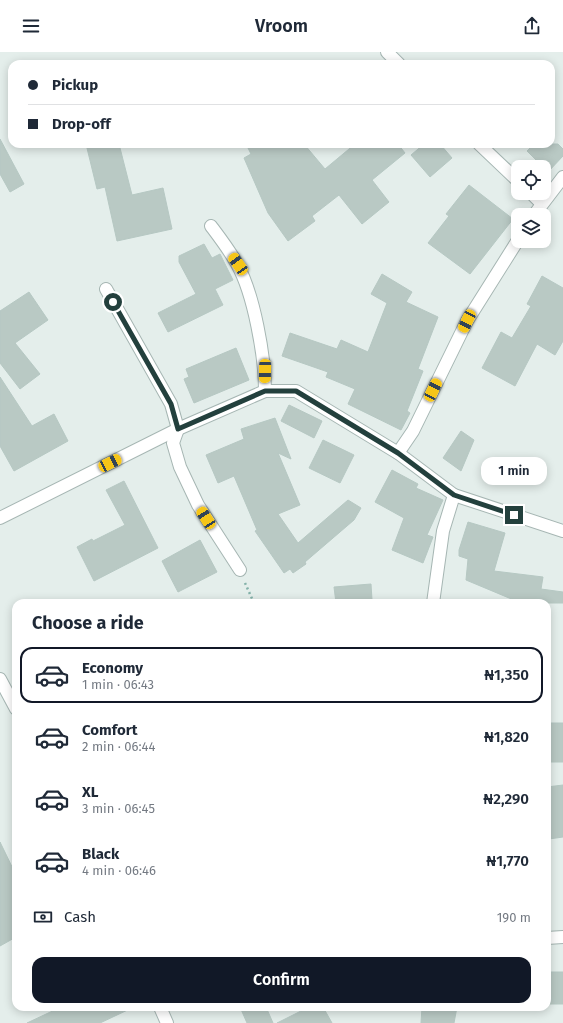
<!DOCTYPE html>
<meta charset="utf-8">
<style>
body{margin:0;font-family:"Fira Sans",sans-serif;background:#f2f2f3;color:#1f2937;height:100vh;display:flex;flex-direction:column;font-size:15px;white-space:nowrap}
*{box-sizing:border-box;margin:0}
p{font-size:13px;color:#747a83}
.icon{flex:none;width:22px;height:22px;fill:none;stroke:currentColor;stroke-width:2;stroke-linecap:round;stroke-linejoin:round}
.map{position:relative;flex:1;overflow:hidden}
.drawer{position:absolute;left:12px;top:547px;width:539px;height:412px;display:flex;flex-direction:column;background:#fff;border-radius:12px;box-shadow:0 2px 10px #0003}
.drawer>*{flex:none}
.guide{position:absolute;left:8px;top:8px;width:547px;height:88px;border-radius:12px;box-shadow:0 2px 10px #0003;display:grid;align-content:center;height:88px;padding:0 20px;background:#fff}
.tools{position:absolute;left:511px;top:108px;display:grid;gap:8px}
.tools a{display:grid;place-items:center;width:40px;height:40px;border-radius:8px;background:#fff;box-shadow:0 2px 10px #0003;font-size:20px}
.end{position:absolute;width:18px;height:18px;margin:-9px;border:5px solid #23403d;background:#fff;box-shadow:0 0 0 2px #fff}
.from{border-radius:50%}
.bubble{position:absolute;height:28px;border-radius:12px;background:#fff;box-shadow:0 2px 10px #0003;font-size:13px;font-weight:600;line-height:28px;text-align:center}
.car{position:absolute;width:12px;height:24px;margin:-12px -6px;border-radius:5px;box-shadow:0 0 3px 1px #0007;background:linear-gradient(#f5c518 24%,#345 0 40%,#f5c518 0 76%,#345 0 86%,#f5c518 0)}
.guide b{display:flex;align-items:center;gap:14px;height:38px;font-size:15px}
.guide b+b{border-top:1px solid #e0e1e3}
.guide i{width:10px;height:10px;background:#1f2937}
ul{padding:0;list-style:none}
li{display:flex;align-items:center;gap:12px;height:56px;margin:0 8px 6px;padding:0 12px;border:2px solid transparent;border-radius:12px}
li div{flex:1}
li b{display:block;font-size:15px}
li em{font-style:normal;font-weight:600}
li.on{border-color:#111827}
li>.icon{width:36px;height:36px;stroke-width:1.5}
h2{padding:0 20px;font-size:18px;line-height:48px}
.pay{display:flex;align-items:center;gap:10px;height:44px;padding:0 20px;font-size:15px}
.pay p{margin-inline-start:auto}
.cta{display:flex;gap:8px;margin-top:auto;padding:8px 20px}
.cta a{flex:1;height:46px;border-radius:12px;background:#111827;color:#fff;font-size:16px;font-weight:600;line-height:46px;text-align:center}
header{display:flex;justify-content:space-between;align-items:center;height:52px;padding:0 20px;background:#fff;font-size:18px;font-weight:600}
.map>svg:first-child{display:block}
</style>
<header><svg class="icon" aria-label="menu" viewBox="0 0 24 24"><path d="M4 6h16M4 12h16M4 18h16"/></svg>Vroom<svg class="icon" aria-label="share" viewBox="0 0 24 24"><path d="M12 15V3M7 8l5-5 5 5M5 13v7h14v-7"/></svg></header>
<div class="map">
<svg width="563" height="971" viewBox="0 0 563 971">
<rect width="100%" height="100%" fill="#e4eeeb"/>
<g fill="#b9c9c4" stroke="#b6c8c3">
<path d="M0,87L24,132L10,140L0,122Z"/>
<path d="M86,92H119L132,143L163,136L172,177L117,189L105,135L97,137Z"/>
<path d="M246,92H304L325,117L355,92H398L405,101L372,128L389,150L362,172L339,143L312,164L315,169L288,189L268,161L244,106L251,102Z"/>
<path d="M424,92H440L452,106L430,125L411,103Z"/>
<path d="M534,92H558L563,97V104L548,120L527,99Z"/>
<path d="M469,133L513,167L470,222L428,191L449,164L446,162Z"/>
<path d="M204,192L212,206L220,202L233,228L215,237L223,253L168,280L158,261L196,242L179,210V204Z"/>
<path d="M382,222L412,240L406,250L438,265L418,317L423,319L407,359L410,361L401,378L348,352L355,337L326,325L328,320L282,304L290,281L337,297L341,288L368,300L387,251L371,242Z"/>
<path d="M542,224L563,236V289L555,303L537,292L515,334L482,316L501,280L512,286L531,254L527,252Z"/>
<path d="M29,240L48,268L15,291L40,322L20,337L0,311V259Z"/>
<path d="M236,296L249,328L194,351L184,327L189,325L186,317Z"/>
<path d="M0,325L32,374L54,362L68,389L14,419L0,394Z"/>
<path d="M289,353L322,369L314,386L281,369Z"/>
<path d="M275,366L291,407L278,401L300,453L278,462L298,491L348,448L361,456L354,468L305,510L306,512L293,521L290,517L284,521L255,479L257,478L234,424L218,431L206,403L244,387L241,377Z"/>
<path d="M461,379L474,388L461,419L443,406Z"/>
<path d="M323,388L354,403L340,431L309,416Z"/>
<path d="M392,418L418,432L416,436L443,448L427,483L433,485L423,511L392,498L404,466L375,450Z"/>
<path d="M124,429L158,496L94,529L77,495L92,487L93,489L125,473L106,438Z"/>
<path d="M468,470L505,481L494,519L543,525L541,537L563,540V551H521L466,528L468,507L459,504V498Z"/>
<path d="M200,488L217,520L178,540L162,509Z"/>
<path d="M371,532L372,548L336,551L334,535Z"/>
<rect x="547" y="671" width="16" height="39"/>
<path d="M563,733V785L549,787L547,735Z"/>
<path d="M0,790L16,823V885L0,894Z"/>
<rect x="547" y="920" width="16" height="32"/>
<path d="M61,955H134L100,971H27Z"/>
<path d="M240,955H266L273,971H247Z"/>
<path d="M309,955H323L332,971H277Z"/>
<path d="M422,955H457L454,971H421Z"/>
</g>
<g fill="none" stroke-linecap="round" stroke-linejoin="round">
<g stroke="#a6b6b3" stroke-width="14">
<g id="street">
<path d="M387,0L399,12"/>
<path d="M479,92L518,129"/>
<path d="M531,141L541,151"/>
<path d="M534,163L563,125"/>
<path d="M211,174C220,186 230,199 237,212C254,242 265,305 265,339"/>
<path d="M106,237L171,352L178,377L173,391L180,415L198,453L240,518"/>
<path d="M398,401L413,379L467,269L518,188"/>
<path d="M0,466L178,377L265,339H296L398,401L454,443L563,479"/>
<path d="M433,551L443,479L454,443"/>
<path d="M0,627L16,657"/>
<path d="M547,886L563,885"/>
<path d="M160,955L167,971"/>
</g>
</g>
<path stroke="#84b2aa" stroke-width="2.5" stroke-dasharray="2 3" stroke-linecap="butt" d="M245,531L254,551"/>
<use href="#street" stroke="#fff" stroke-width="12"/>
</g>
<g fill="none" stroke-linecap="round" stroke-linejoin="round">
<path stroke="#23403d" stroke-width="5" d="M113,250L171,352L178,377L265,339H296L398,401L454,443L514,463"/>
</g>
</svg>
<div class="tools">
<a><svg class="icon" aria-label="locate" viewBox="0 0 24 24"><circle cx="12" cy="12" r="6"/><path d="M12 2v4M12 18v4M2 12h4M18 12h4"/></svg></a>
<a><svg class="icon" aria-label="layers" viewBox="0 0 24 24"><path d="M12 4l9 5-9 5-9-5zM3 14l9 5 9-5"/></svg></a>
</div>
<i class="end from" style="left:113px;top:250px"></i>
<i class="end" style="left:514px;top:463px"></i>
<div class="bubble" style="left:481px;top:405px;width:66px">1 min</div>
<i class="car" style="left:238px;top:212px;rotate:325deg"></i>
<i class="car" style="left:467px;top:269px;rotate:206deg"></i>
<i class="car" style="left:265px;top:319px;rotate:181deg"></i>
<i class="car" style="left:433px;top:338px;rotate:26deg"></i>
<i class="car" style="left:110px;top:411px;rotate:64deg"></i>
<i class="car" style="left:206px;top:466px;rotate:327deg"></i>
<div class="guide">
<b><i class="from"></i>Pickup</b>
<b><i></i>Drop-off</b>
</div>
<section class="drawer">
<h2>Choose a ride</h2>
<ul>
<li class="on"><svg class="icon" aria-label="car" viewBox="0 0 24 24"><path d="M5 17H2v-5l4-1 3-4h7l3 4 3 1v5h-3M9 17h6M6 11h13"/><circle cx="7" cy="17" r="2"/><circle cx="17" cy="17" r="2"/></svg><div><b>Economy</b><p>1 min · 06:43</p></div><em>₦1,350</em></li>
<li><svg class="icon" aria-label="car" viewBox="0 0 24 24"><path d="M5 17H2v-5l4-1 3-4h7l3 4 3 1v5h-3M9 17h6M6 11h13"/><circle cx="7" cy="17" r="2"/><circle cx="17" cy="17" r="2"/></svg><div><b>Comfort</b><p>2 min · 06:44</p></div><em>₦1,820</em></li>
<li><svg class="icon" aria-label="car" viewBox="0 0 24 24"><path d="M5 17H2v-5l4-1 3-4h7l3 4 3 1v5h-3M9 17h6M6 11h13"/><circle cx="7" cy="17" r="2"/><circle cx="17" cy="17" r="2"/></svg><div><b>XL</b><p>3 min · 06:45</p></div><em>₦2,290</em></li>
<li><svg class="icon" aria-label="car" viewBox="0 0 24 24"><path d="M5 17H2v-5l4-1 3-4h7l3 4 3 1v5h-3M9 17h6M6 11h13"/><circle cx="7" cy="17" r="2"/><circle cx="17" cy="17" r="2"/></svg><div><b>Black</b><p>4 min · 06:46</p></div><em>₦1,770</em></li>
</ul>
<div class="pay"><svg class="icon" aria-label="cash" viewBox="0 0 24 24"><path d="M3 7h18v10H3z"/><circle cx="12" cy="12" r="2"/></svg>Cash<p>190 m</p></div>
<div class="cta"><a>Confirm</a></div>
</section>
</div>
